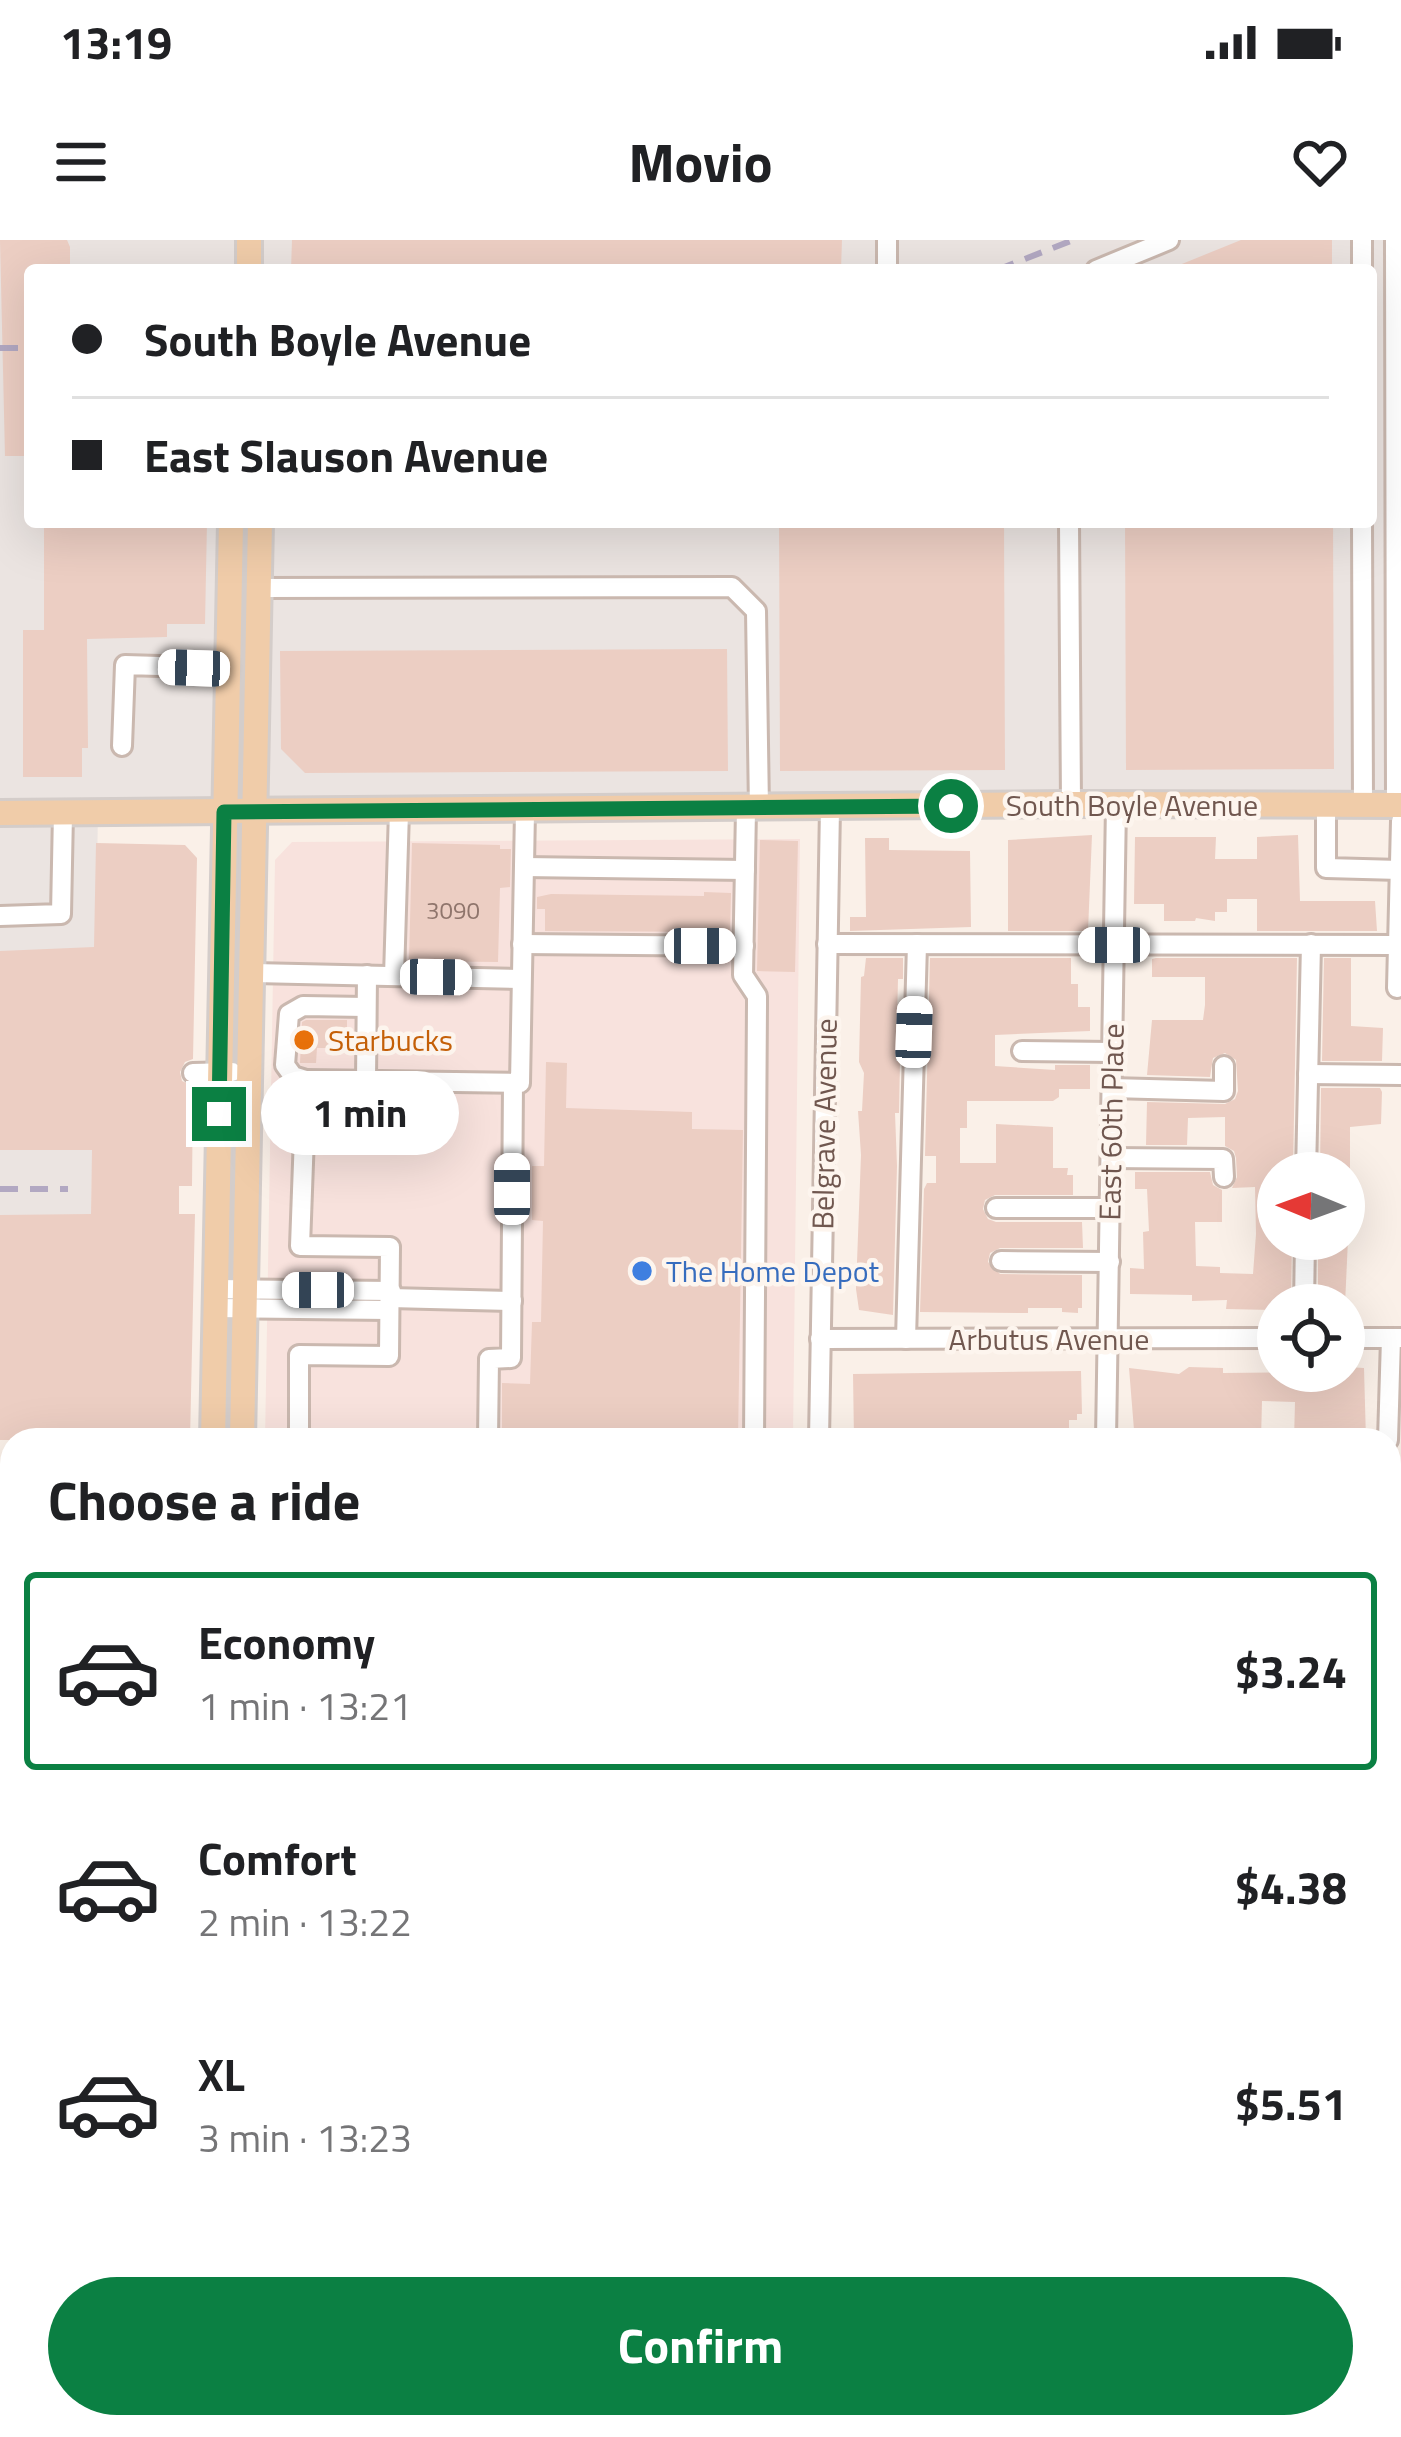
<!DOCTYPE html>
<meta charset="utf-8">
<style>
body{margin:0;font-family:"Titillium Web",sans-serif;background:#f6f6f6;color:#202124;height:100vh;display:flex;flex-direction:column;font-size:45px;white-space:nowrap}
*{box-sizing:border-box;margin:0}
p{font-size:39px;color:#757577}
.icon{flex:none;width:66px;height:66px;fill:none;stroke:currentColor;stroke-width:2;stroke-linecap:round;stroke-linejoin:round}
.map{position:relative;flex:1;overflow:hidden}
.sheet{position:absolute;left:0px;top:1188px;width:1401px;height:1011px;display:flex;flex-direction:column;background:#fff;border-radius:36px 36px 0 0;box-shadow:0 12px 48px #0002}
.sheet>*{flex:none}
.top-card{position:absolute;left:24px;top:24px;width:1353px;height:264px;border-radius:12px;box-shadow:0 12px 48px #0002;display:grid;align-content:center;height:264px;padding:0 48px;background:#fff}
.needle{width:78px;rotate:271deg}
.tools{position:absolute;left:1257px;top:912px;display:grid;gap:24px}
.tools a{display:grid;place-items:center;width:108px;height:108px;border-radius:50%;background:#fff;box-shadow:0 12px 48px #0002;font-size:60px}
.end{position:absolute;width:54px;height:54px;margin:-27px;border:15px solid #0b8043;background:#fff;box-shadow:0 0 0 6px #fff}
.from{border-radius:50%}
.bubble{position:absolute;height:84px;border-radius:42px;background:#fff;box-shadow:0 12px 48px #0002;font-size:39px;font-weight:700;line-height:84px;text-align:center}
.car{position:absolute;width:36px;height:72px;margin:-36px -18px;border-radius:15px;box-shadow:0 0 9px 3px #0007;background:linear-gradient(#fff 24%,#345 0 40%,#fff 0 76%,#345 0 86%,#fff 0)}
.top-card b{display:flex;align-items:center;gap:42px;height:114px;font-size:45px}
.top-card b+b{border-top:3px solid #e0e0e0}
.top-card i{width:30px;height:30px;background:#202124}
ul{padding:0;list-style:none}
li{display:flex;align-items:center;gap:36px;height:198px;margin:0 24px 18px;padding:0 24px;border:6px solid transparent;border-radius:12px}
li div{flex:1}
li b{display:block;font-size:45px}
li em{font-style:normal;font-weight:700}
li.on{border-color:#0b8043}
li>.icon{width:108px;height:108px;stroke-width:1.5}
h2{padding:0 48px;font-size:54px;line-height:144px}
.action{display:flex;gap:24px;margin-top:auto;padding:24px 48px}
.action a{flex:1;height:138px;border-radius:72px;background:#0b8043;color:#fff;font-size:48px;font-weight:700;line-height:138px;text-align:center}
.status{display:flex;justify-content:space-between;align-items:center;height:84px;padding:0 60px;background:#fff;direction:ltr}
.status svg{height:33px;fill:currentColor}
header{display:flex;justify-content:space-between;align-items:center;height:156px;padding:0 48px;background:#fff;font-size:54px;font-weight:700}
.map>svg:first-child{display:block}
</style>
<div class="status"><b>13:19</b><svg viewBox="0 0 49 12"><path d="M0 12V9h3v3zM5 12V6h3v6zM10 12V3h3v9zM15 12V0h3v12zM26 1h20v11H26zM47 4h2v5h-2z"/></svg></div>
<header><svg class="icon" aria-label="menu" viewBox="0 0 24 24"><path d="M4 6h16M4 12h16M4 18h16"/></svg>Movio<svg class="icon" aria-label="heart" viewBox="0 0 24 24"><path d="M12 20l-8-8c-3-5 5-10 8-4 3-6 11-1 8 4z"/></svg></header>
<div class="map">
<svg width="1401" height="2197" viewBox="0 0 1401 2197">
<rect width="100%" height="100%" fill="#faf0e8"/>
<path fill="#f8e2dd" d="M800,599L793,1200H265L275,620L292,602Z"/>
<path fill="#ebe4e1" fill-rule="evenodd" d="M0,0H1401V565L98,571L89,1110L0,1111ZM30,30H1371V282H30Z"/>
<path fill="#ede5f6" d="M1389,1755L1401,1757V2138H1389Z"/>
<g fill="#eccec3">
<path d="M0,0H67L70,7V30H30V216H5Z"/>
<path d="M292,0H842L841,30H291Z"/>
<path d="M1241,0H1332V30H1167Z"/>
<path d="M44,282H207L205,384H167V397L87,399L88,508H82V537H23V390H44Z"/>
<path d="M779,282H1004L1005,530L780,531Z"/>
<path d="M1125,282H1333L1334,529L1126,530Z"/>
<path d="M727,409L728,531L305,533L281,509L280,411Z"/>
<path d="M1092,595L1088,691H1008V600Z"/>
<path d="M1298,595L1300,661H1375L1377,691H1257V659H1227V672H1215V681L1196,678L1195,681H1164V664H1134L1135,597H1216L1215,619H1257V597Z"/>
<path d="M865,598H889V610L970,611L971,687L850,691V677H866Z"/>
<path d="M760,600L798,601L795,732L757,731Z"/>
<path d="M96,603L185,605L197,618L193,819L185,822L180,832L182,841L193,846L192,946H179V974H195L190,1200H0V975L91,974L92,910H0V711L94,707Z"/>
<path d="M412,603L500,605V609H511L510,647L500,648L498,722L409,721Z"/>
<path d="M704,652L731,653L730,692L545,691V669H537V657L551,654L704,656Z"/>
<path d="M866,718H903V739H898L896,821H900L899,873H895L897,926L893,1075L859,1070L856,1049L861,915L858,871H862L864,833L859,822L861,737L864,736Z"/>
<path d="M930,718H1071V744H1078V767H1090V791L995,795V826L1055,830V825H1090V849H1059V857L1053,861H967V888H960V923H996V884L1053,887V928H1068L1067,935H1073V955H995L985,960L983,969L988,979L996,982H1082L1083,1008H1000L990,1013L988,1022L1000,1034L1082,1035V1068H1078V1073L1062,1072V1068H1028V1073L920,1072L924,949L927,943H936V916H925Z"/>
<path d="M1156,718H1297L1293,929L1278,933V999H1292L1291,1064L1278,1065V1070L1226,1069L1227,1060L1192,1061V1055L1130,1054V1028L1144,1029L1143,992L1149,991L1147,949H1135V932H1210L1213,945L1222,950V982H1195L1196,1026L1220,1027V1033L1253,1034L1256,994L1255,947L1232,948L1237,937L1236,918L1234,911L1225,906V877L1188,878L1187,905H1146L1147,862L1225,864L1235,859L1238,851L1236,820L1225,813L1213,818L1210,837L1147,835L1152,780H1203L1205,765V737H1152V719Z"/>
<path d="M1324,718H1351V786L1383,788L1382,821H1322Z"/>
<path d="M306,780H347V808H317L316,823H300L302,782Z"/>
<path d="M546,822L567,823L566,868L692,872V889L743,890L738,1200H502V1143L530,1144L532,1082H541L543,981L532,980V926H544Z"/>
<path d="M1321,848H1380L1382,852L1381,884L1350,887V933H1323L1320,930Z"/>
<path d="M1318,999H1348L1345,1065H1318Z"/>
<path d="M1189,1127L1223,1128V1133L1346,1132L1347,1127L1364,1128L1366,1200H1294L1295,1162L1262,1161L1261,1200L1202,1198V1189L1174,1190V1198L1144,1200L1143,1190H1134L1129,1128L1179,1134Z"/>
<path d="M1081,1131L1082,1174H1077V1180H1069V1200H854L853,1134Z"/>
</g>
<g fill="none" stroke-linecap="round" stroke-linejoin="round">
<g stroke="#cab8af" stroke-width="24">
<g id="minor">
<path d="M887,0V24"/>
<path d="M1362,0V30"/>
<path d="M1395,0L1396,566"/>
<path d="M1096,30L1169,0"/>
<path d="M1069,282L1071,564"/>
<path d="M1362,282L1363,565"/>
<path d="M258,348L732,347L756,371L759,569"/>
<path d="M122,506L125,425L228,428"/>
<path d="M1326,564V628L1400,630"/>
<path d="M746,569L743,735L757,756V764L754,1200"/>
<path d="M524,627L745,630"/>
<path d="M0,676L61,674L63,573"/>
<path d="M522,704L744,706"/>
<path d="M827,704L1399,705"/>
<path d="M252,733L521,739"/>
<path d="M394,736L399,571"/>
<path d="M1397,748L1401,581"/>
<path d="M1022,811L1111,812"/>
<path d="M193,833L232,832"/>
<path d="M1308,834L1401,835"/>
<path d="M306,840L293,836L285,825L289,774L303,766L366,767"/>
<path d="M366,841L367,735"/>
<path d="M1111,848L1224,851V826"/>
<path d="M1111,918L1223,919L1224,937"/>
<path d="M1306,933L1311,704"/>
<path d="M996,968H1110"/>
<path d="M1001,1021L1110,1022"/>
<path d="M217,1049L391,1051"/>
<path d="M390,1058L512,1061"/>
<path d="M1304,1065L1305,999"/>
<path d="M216,1068L389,1070"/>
<path d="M1344,1098H1401"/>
<path d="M820,1099L1278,1098"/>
<path d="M906,1099L917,704"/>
<path d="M299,1200V1115L389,1116L390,1007L300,1006L306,840L520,843L525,571"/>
<path d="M488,1200L489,1119L511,1118L513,843"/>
<path d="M819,1200L830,568"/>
<path d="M1106,1200L1116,564"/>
<path d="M1388,1200L1391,1098"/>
<path d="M0,1252H12"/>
<path d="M0,1340H12"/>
<path d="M0,1383H12"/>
<path d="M0,1435H12"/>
<path d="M0,1532H12"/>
<path d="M0,1571H12"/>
<path d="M0,1618L12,1619"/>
<path d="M0,1715H12"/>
<path d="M1389,1732L1401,1734"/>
<path d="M0,1766H12"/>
<path d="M0,1946L12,1951"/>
<path d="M1389,1965H1401"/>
<path d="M0,1984H12"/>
<path d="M62,2197V2187"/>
<path d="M108,2197V2187"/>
<path d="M291,2197L292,2187"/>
<path d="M801,2197V2187"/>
<path d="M1313,2197L1315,2187"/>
</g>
</g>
<g stroke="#d4cdca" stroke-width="30">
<g id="major">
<path d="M249,30V0"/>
<path d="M0,573L1071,564L1401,565"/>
<path d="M213,1200L231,282"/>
<path d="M242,1200L260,282"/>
<path d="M1389,2176H1401"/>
<path d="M0,2180H12"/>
<path d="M210,2197L211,2187"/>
</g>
</g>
<use href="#minor" stroke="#fff" stroke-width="18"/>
<use href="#major" stroke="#f0cca9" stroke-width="24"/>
<g stroke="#b2a8c2" stroke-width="6" stroke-dasharray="18 12" stroke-linecap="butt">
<path d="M997,30L1073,0"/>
<path d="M0,108H30"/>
<path d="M0,949H68"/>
</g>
</g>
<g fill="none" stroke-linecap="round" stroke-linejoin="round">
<path stroke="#0b8043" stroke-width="15" d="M219,874L224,572L951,566"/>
</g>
<circle fill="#e8710a" stroke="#fdf5ee" stroke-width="4.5" cx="304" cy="800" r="12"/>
<circle fill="#3f7fe0" stroke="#fdf5ee" stroke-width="4.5" cx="642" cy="1031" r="12"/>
<g text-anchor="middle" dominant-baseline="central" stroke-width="9" stroke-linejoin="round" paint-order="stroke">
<g font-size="24" fill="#8f756c">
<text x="453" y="670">3090</text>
</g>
<g font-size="30" fill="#70574f" stroke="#fdf5ee">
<text x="1132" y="565">South Boyle Avenue</text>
<text transform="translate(1111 882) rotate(-89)">East 60th Place</text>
<text transform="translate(824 884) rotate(-89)">Belgrave Avenue</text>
<text x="1049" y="1099">Arbutus Avenue</text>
</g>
<g font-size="30" fill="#c56008" stroke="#fdf5ee" text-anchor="start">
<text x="328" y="800">Starbucks</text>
</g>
<g font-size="30" fill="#366cbe" stroke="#fdf5ee" text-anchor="start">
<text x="666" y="1031">The Home Depot</text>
</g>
</g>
</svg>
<div class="tools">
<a><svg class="needle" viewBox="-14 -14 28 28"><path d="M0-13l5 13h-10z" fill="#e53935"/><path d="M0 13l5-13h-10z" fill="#757577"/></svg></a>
<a><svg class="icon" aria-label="locate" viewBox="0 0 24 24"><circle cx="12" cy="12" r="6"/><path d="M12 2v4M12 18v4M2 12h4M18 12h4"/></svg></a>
</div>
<i class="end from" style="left:951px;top:566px"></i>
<i class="end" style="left:219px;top:874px"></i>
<div class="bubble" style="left:261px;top:831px;width:198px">1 min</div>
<i class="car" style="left:194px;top:428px;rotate:272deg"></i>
<i class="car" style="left:1114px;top:705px;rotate:270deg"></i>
<i class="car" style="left:700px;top:706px;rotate:90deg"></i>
<i class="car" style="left:436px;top:737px;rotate:91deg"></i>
<i class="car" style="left:914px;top:792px;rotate:2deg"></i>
<i class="car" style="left:512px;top:949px;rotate:0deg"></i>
<i class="car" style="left:318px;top:1050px;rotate:270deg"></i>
<div class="top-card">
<b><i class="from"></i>South Boyle Avenue</b>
<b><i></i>East Slauson Avenue</b>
</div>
<section class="sheet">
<h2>Choose a ride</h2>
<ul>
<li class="on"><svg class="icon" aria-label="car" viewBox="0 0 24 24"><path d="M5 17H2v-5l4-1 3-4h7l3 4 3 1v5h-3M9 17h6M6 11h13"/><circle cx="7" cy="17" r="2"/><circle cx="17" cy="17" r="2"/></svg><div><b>Economy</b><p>1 min · 13:21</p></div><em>$3.24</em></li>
<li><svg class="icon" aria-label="car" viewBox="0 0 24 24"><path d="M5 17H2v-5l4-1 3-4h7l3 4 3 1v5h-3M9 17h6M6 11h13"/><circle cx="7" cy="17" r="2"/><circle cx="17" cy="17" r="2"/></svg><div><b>Comfort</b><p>2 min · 13:22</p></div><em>$4.38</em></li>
<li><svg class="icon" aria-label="car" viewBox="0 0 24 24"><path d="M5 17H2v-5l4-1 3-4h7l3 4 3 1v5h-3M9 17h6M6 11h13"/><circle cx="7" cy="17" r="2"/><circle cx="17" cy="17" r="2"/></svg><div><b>XL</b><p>3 min · 13:23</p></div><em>$5.51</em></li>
</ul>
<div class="action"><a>Confirm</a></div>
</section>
</div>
